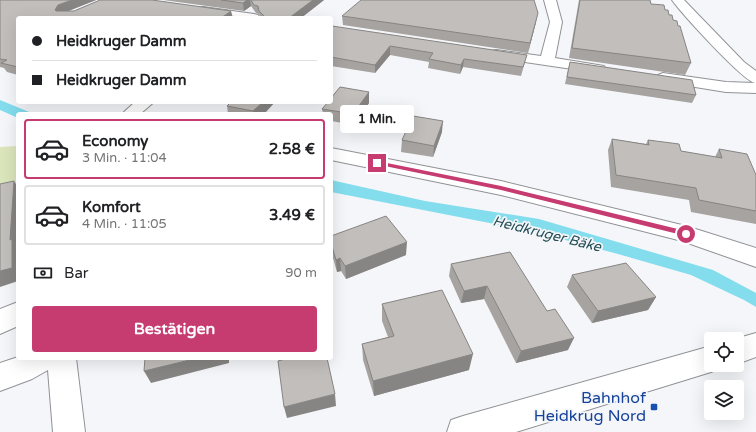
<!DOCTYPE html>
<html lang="de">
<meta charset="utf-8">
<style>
body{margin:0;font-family:"Varela Round",sans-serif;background:#f2f2f2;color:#202124;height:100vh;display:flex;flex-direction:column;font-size:15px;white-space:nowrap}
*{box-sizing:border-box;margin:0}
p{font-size:13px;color:#757577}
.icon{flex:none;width:22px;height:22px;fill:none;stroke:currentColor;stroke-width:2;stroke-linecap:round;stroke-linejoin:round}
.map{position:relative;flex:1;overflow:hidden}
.sheet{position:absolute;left:16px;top:112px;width:317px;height:248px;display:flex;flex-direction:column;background:#fff;border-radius:4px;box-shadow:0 4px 16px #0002}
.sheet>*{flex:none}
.hud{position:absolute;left:16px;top:16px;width:317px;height:88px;border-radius:4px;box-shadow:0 4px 16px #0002;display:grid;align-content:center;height:88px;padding:0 16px;background:#fff}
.controls{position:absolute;left:704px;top:332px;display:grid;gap:8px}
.controls a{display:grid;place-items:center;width:40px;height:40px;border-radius:4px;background:#fff;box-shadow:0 4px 16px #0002;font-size:20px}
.end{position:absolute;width:18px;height:18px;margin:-9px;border:5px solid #c63b70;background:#fff;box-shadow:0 0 0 2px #fff}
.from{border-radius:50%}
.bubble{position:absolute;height:28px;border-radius:4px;background:#fff;box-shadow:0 4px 16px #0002;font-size:13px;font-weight:800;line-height:28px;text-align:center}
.hud b{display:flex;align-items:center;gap:14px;height:38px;font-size:15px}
.hud b+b{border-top:1px solid #e0e0e0}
.hud i{width:10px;height:10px;background:#202124}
ul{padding:7px 0 0;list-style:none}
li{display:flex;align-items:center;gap:12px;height:60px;margin:0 8px 6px;padding:0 8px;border:2px solid #e0e0e0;border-radius:4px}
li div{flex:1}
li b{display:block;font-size:15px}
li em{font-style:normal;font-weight:800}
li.current{border-color:#c63b70}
li>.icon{width:36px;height:36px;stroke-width:1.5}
.pay{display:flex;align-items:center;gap:10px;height:44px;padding:0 16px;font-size:15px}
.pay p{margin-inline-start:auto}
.action{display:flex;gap:8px;margin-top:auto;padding:8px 16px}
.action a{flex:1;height:46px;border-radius:4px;background:#c63b70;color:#fff;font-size:16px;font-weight:800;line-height:46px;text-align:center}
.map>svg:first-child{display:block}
</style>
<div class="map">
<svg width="756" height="432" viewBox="0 0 756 432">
<rect width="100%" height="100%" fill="#f5f6fa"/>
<path fill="#dbe5bc" d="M18,146V191L0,196V147Z"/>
<g fill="#83dded">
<path d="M0,100L34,114H18V118L0,110Z"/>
<path d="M331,180L425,201L539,219L713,270L756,293V307L744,300L691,275L618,254L535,232L331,192Z"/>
</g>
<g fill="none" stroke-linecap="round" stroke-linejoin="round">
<g stroke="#909295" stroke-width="2">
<g id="minor">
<path d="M544,0H556L562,22L555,58L604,66L606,69L604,72L599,73L491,57L489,54L491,51L496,50L541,56L550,22Z"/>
<path d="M672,0H684L744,62L756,71V93L726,92L658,81L655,78L658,75L663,73L726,82L755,83C742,80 682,14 672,0Z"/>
<path d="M203,7L254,14L258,15L260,18H228L199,14L197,11L199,8Z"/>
<path d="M135,102H154L140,114H125L124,112Z"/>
<path d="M331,148L501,181L686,226L756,248V267L682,241L501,195L331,160Z"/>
<path d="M18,302V326L0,334V309Z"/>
<path d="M756,333V357L737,364V339H735Z"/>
<path d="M711,346V365H723L721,368L711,372L516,432H447L451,420L463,416Z"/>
<path d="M18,357L76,358L85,432H53L48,370L32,379L0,391V363Z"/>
</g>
</g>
<use href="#minor" fill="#fff" fill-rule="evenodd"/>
</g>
<g fill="#a6a3a1">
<path d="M0,0H96L68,11H231L18,18V75L7,72L4,68L0,67Z"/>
<path d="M163,0H324L301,18H261L259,14L256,13L251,6L244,11Z"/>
<path d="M579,0H650L651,4L665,10L678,26L691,63L685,75L569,58Z"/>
<path d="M342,16L536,22L528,53L343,25Z"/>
<path d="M331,27L527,55L521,76L463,67L460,74L428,68L429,62L390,55L375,73L331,66Z"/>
<path d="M570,62L696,95L692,103L565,84L568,70Z"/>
<path d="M369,92V103L354,125L331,121V114H323L322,109Z"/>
<path d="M275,102L264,114H228L227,106Z"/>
<path d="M442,132L433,157L401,152L402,140Z"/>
<path d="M612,139L646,144L648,140L681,151L715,157L719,149L756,175V224L691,212L689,200L611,187L608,150Z"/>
<path d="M331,236L406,255L346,279L341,271L337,272L331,251Z"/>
<path d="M510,252L568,350L516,363L484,299L461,303L449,276L451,264Z"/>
<path d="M572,275L656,297L648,310L592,323L567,287Z"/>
<path d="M382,304L469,370L374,396L363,360L362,344L388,337L382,321Z"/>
</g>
<g fill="#878583">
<path d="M72,0H96L61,14L58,18L55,10L58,5Z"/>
<path d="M247,0H250L251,6L244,11L243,3Z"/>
<path d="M313,0H324L301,18H289Z"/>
<path d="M231,11L233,18H221Z"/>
<path d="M538,13L536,22L528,53L530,43Z"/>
<path d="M390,46V55L375,73V65Z"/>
<path d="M464,59L463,67L460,74L461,65Z"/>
<path d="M369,92V103L354,125L353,114Z"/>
<path d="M263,102H275L264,114H254L253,111Z"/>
<path d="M443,121L442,132L433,157L434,146Z"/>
<path d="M14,181L18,187V281L0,287V271Z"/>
<path d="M407,242L406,255L346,279L345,266Z"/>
<path d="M340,258L341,271L337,272L336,260Z"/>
<path d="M487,286L484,299L461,303L464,291Z"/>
<path d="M656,297L648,310L592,323L598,311Z"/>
<path d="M574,338L568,350L516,363L521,351Z"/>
<path d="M473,354L469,370L374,396L373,381Z"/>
<path d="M198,358H229V363L151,383L144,371Z"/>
<path d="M335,394L336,406L287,418L284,407Z"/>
</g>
<g fill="#c1bebb" stroke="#878583">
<path d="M0,0H72L58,5L55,10L56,11H74L100,0H152L231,11L221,18H18V67L1,63L7,60L0,59Z"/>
<path d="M221,0H247L243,3Z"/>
<path d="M251,0H313L289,18H266L259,11L258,6L254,5Z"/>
<path d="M361,0H534L538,13L530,43L342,16Z"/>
<path d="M580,0H650L651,4L664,5L665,10H668L669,15H672L673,20L677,21L678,26H680L691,63L572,48Z"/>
<path d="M332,26L527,55L523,67L464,59L461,65L429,59L433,53L390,46L375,65L331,57V27Z"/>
<path d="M570,62L692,80L696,95L567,77Z"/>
<path d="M340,87L369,92L353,114L322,109L328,102H331V98Z"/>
<path d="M231,102H263L253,111L227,106Z"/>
<path d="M413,116L443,121L434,146L402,140Z"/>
<path d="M612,139L649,145L648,140L679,144L681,151L722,158L719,149L747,154L756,175V211L699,200L696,188L616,175Z"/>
<path d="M14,181L10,240L12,239V268L0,271V184Z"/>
<path d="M386,216L407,242L345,266L340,258L336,260L331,243V236Z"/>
<path d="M510,252L547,311L555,309L574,338L521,351L487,286L464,291L451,264Z"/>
<path d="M626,263L656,297L598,311L572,275Z"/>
<path d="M442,290L473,354L373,381L362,344L394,336L382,304Z"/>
<path d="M145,358H198L144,371Z"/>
<path d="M289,358H327L335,394L284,407L278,361Z"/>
</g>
<path fill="#c63b70" d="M377,161L501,186L686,231L690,234L686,236L501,190L375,164V162Z"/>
<rect fill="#1a4fb4" stroke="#f5f6fa" stroke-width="1.5" x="650" y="403" width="8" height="8" rx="2"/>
<g text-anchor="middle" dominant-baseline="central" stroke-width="3.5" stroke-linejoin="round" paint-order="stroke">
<g font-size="14" font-style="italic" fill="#254e55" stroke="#f5f6fa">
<text transform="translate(547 234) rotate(14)">Heidkruger Bäke</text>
</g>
<g font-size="16" fill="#164399" stroke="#f5f6fa" text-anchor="end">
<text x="646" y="398">Bahnhof<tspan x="646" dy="18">Heidkrug Nord</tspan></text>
</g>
</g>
</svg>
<div class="controls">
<a><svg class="icon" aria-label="locate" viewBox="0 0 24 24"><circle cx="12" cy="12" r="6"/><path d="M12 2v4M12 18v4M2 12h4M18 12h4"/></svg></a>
<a><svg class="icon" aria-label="layers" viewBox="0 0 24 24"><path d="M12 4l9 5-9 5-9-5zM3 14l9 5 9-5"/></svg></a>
</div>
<i class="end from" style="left:686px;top:234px"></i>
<i class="end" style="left:377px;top:163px"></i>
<div class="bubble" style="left:340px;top:105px;width:74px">1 Min.</div>
<div class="hud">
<b><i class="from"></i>Heidkruger Damm</b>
<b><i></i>Heidkruger Damm</b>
</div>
<section class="sheet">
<ul>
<li class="current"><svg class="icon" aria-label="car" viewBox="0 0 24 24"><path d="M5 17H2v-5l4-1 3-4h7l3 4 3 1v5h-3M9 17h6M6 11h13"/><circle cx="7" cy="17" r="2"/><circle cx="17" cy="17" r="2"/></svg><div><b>Economy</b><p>3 Min. · 11:04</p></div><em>2.58 €</em></li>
<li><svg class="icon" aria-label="car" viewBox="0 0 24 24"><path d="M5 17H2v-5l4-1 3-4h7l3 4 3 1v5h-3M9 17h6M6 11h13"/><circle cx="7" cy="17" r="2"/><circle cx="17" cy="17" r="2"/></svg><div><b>Komfort</b><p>4 Min. · 11:05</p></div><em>3.49 €</em></li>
</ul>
<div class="pay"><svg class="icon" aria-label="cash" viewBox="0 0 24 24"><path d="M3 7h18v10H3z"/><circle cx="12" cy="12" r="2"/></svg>Bar<p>90 m</p></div>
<div class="action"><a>Bestätigen</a></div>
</section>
</div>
